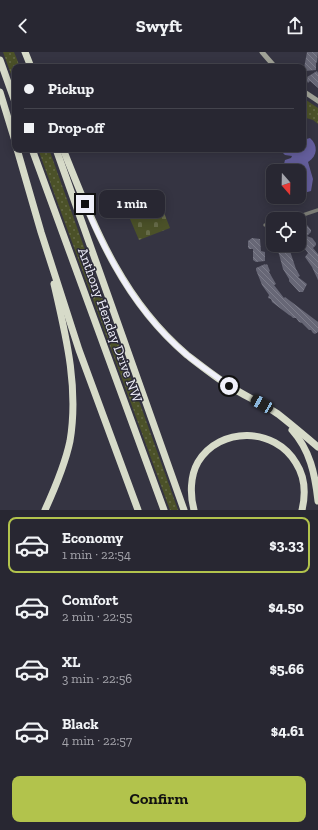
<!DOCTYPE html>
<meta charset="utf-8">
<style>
body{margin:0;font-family:"Zilla Slab",serif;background:#302f3a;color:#f1f3f6;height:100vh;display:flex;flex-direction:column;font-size:15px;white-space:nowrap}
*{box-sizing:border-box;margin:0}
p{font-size:13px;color:#a5a5ac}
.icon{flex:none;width:22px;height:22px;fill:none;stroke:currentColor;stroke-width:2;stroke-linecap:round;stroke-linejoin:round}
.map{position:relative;height:458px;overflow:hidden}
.details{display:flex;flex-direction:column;background:#282732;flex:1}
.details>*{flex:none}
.top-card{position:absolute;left:12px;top:12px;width:294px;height:88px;border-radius:8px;box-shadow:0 2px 10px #0003,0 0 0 1px #44444d;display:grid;align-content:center;height:88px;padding:0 12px;background:#282732}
.needle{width:26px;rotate:160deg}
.buttons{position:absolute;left:266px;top:112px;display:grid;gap:8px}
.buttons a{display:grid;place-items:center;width:40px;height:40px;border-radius:8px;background:#282732;box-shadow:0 2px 10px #0003,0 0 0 1px #44444d;font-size:20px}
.end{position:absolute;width:18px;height:18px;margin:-9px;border:5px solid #f0f0fa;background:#111;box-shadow:0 0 0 2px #111}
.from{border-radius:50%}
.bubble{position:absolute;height:28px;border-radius:8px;background:#282732;box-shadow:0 2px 10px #0003,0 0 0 1px #44444d;font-size:13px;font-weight:700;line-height:28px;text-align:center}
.car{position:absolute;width:12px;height:24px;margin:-12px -6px;border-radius:5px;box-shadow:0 0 3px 1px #0007;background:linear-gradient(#222 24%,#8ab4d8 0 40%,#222 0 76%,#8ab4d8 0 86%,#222 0)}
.top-card b{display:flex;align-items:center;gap:14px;height:38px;font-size:15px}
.top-card b+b{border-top:1px solid #44444d}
.top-card i{width:10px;height:10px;background:#f1f3f6}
ul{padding:7px 0 0;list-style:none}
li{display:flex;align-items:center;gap:12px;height:56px;margin:0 8px 6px;padding:0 4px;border:2px solid transparent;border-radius:8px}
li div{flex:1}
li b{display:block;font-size:15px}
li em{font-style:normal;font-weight:700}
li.selected{border-color:#b2c34c}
li>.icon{width:36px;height:36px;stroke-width:1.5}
.action{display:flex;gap:8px;margin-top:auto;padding:8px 12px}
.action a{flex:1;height:46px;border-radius:8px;background:#b2c34c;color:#111;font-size:16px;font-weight:700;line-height:46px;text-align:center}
header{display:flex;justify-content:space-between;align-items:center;height:52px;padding:0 12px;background:#282732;font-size:18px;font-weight:700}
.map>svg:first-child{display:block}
</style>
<header><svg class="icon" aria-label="back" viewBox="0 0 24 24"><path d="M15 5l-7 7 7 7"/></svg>Swyft<svg class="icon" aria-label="share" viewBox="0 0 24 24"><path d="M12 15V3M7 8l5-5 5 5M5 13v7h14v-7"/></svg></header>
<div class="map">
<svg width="318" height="458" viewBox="0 0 318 458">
<defs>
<pattern id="grass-dots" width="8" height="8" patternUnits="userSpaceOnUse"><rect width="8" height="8" fill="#4b5128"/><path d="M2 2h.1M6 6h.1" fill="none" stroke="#656a48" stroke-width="1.8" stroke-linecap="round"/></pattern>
<pattern id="cemetery-stones" width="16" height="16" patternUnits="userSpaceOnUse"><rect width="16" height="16" fill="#4b5128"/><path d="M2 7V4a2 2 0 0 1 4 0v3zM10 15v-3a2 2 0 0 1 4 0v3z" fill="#656a48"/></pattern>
<pattern id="building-back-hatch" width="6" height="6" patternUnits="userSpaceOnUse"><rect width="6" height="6" fill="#676776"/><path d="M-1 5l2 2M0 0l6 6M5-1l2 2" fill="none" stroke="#7d7d8a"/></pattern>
</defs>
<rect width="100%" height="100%" fill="#353442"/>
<g fill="url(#grass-dots)">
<path d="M3,0H14L20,15H15V33Z"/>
<path d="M303,46L318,56V72L313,68L303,65Z"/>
<path d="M38,97H49L178,458H170Z"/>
</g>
<path fill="url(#cemetery-stones)" d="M159,148L170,176L139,188L127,160Z"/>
<path fill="#645e9c" d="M310,86C318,93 318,104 308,110L313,127L311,139L300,142L299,119H285L284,112L285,108L291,106L292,104L285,103L279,97H303V88Z"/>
<g fill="url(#building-back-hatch)">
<path d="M307,0H318L317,11L316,10V18L305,19L304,16Z"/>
<path d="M317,19L318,21V36L310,29L308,31L306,27L308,26L307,25Z"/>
<path d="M305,172L307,173L311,178V180L307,184L312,186L316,191V193L313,196L318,202V228L312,215L305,205L308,201L302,193L304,189L299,182V177Z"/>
<path d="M252,186L260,187L261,199L265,200V209L256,210L253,208V197H249L248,195V189Z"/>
<path d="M276,193H288L296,217L300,224L298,225L307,232L303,240H299L289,229V227L283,217L279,202L277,199V197L280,196Z"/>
<path d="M265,212L266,213L267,212L270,219L269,220L276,232L274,233L284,246L285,245L318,270V280L315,282L313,281L311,278H309L302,271L299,270L296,266H293L291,264L289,263L272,250L271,247L268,246L269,243L262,233L256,218V216Z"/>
</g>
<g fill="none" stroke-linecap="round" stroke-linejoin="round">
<g stroke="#7a7b74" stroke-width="3.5">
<path d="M291,167L318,158"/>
<path d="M265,173H273"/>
</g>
<g stroke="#a0a297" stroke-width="5">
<path d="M262,0L275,15"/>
<path d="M303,39L318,49"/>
</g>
<g stroke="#d7dbc9" stroke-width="7">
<path d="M25,0L31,15"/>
<path d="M0,8L15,50"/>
<path d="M0,40L15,89"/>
<path d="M17,97L41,180L79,298L138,458"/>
<path d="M32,97L164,458"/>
<path d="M56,97L184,458"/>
<path d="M63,97C94,174 121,247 187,303C200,313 214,324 228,333C244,344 262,351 278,362C292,373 305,384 318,395"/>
<path d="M292,378C310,398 315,422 318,449"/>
<path d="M45,458C55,436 65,413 70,389C79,336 66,284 54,232"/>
<path d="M194,458C190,443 190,424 198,410C220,374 275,375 296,411C305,425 306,441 302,458"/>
</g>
</g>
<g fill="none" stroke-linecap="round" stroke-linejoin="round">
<path stroke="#f0f0fa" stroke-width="5" d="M85,152C109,209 139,263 187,303C200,314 215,323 229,334"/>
</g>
<g text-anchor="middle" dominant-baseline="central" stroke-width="3" stroke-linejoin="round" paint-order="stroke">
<g font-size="14" fill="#f0f0fa" stroke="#2b2a38">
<text transform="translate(110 273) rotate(70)">Anthony Henday Drive NW</text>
</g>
</g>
</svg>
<div class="buttons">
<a><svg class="needle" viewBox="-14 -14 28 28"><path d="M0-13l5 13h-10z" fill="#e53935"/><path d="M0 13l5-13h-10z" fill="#a5a5ac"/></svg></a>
<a><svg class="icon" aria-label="locate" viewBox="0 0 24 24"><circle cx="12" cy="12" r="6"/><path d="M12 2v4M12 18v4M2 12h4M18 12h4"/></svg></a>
</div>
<i class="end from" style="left:229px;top:334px"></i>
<i class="end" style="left:85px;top:152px"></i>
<div class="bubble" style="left:99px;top:138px;width:66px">1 min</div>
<i class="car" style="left:262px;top:352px;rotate:300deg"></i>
<div class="top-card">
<b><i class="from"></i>Pickup</b>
<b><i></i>Drop-off</b>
</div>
</div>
<section class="details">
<ul>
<li class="selected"><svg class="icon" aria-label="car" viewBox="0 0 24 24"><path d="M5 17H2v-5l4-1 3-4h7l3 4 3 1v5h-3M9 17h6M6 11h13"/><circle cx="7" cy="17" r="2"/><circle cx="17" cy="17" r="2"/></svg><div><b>Economy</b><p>1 min · 22:54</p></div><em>$3.33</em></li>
<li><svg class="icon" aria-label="car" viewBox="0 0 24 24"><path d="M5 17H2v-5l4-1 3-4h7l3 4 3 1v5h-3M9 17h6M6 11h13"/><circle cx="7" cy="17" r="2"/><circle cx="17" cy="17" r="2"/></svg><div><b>Comfort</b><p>2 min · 22:55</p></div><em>$4.50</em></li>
<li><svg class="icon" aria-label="car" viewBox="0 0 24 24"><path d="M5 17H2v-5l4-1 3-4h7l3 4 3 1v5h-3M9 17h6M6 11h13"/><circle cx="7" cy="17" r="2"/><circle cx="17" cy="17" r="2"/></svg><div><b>XL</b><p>3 min · 22:56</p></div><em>$5.66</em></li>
<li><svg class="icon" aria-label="car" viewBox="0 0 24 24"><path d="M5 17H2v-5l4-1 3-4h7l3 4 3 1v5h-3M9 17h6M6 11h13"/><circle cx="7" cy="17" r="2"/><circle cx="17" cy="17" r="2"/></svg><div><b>Black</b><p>4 min · 22:57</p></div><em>$4.61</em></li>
</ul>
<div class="action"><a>Confirm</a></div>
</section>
